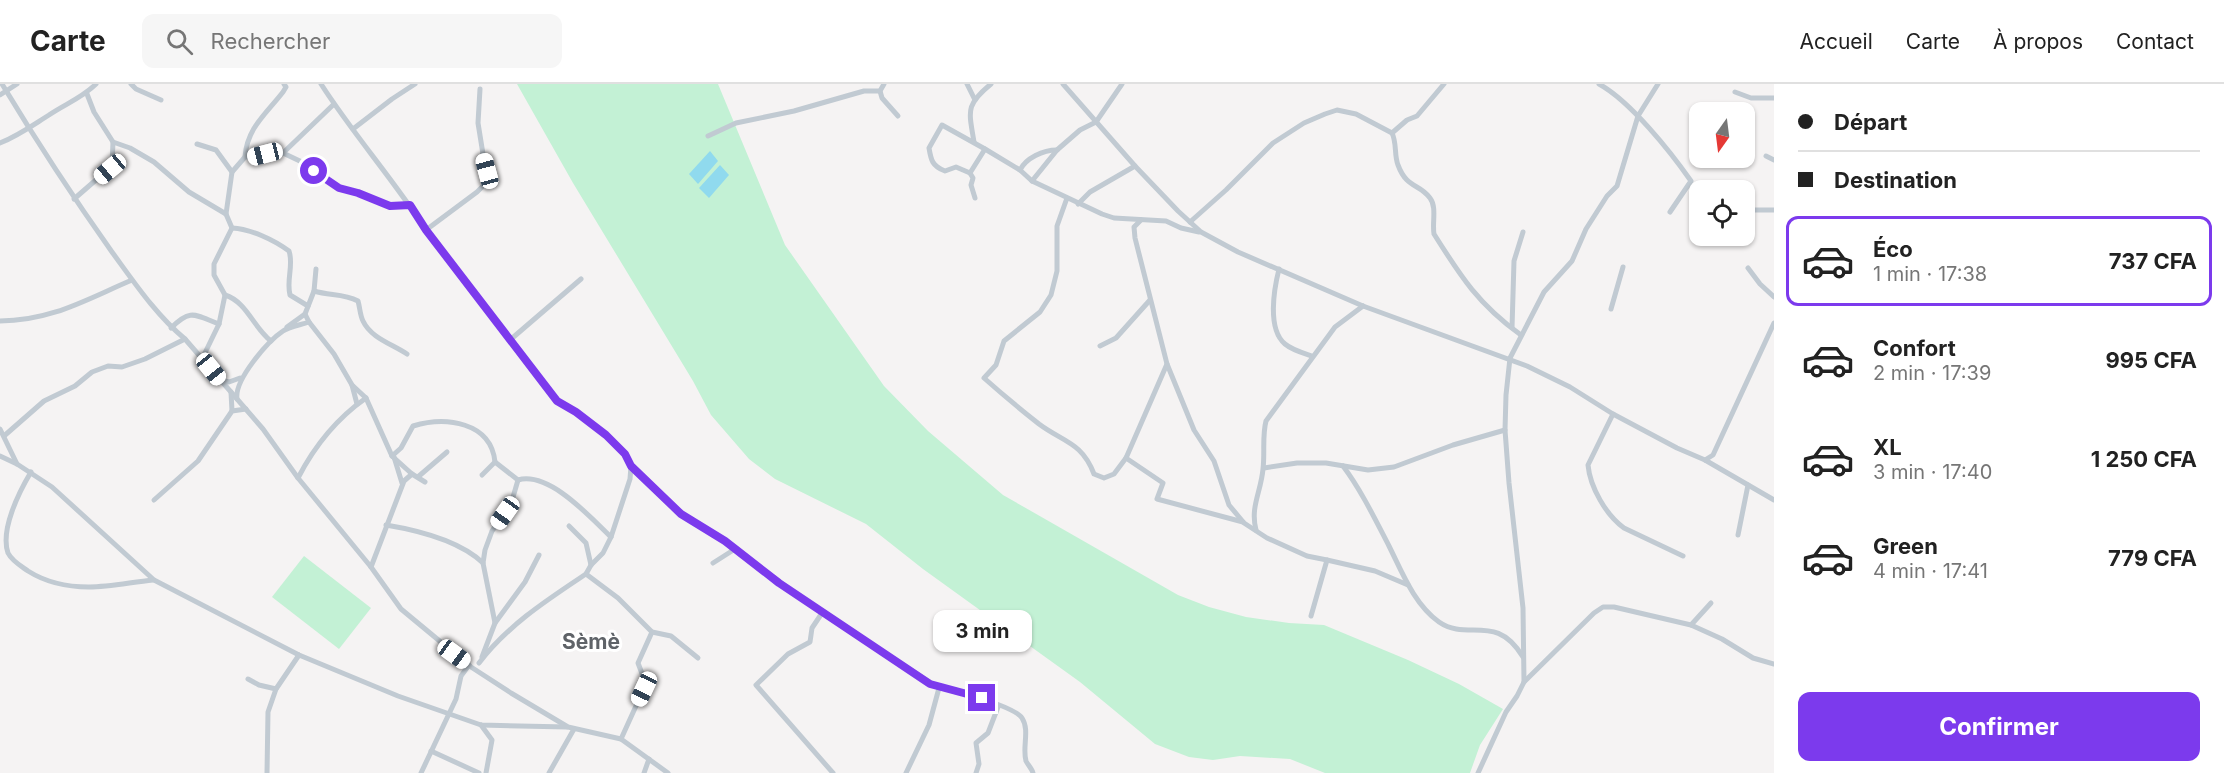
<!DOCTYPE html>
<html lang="fr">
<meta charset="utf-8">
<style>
body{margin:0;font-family:Inter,sans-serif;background:#f6f6f6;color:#222;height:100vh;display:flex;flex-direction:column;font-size:22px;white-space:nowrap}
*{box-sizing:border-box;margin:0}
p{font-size:20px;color:#767676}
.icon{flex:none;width:33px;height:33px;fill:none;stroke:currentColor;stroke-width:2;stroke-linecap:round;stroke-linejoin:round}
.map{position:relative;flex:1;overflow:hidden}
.drawer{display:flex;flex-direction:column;background:#fff;width:450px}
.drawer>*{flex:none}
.banner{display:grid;align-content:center;height:132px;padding:0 24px;background:#fff}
.needle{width:39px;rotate:194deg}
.tools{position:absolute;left:1689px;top:18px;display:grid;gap:12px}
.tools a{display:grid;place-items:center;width:66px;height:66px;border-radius:12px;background:#fff;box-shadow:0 2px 4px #0004;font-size:30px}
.end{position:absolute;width:27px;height:27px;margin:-14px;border:8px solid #7c3aed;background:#fff;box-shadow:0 0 0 3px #fff}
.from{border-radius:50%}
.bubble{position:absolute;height:42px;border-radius:12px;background:#fff;box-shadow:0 2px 4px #0004;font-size:20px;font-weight:700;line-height:42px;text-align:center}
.car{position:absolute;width:18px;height:36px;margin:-18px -9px;border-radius:8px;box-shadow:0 0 4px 2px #0007;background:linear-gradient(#fff 24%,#345 0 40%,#fff 0 76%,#345 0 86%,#fff 0)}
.banner b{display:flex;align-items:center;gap:21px;height:57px;font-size:22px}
.banner b+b{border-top:2px solid #e0e0e0}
.banner i{width:15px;height:15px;background:#222}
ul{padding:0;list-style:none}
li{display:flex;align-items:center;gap:18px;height:90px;margin:0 12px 9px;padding:0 12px;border:3px solid transparent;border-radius:12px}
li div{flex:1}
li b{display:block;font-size:22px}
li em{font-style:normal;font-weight:700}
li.on{border-color:#7c3aed}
li>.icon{width:54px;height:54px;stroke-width:1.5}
.primary-button{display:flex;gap:12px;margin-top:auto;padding:12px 24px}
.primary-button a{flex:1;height:69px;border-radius:12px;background:#7c3aed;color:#fff;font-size:24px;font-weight:700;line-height:69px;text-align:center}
header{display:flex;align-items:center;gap:36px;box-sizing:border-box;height:84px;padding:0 30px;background:#fff;border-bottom:2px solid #e0e0e0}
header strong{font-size:28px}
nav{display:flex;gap:33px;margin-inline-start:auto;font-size:21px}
.search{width:420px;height:54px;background:#f6f6f6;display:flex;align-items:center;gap:15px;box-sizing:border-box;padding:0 21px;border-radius:12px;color:#767676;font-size:22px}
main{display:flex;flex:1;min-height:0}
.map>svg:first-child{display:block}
</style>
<header>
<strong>Carte</strong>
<div class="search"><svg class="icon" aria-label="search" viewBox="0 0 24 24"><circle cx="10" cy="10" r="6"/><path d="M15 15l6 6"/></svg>Rechercher</div>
<nav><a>Accueil</a><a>Carte</a><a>À propos</a><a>Contact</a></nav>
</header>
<main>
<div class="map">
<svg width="1774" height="689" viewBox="0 0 1774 689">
<rect width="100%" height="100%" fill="#f5f3f3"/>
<g fill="#c3f1d5">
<path d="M517,0H718L785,161L884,302L928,347L1003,411L1178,511L1209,523L1246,533L1289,539L1324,541L1408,576L1459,600L1503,625L1480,661L1470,689H1325L1290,675L1240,672L1213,676L1189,673L1155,660L1080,598L923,485L866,440L775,395L749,375L711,331L693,297L573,99Z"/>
<path d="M304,472L371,524L339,565L272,513Z"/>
</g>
<g fill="#90daee">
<path d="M710,67L718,77L698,100L689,90Z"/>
<path d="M720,81L729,91L709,114L699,104Z"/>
</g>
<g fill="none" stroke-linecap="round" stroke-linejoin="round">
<g stroke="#c1cad2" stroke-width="5">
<path d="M2,0C37,58 73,113 112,168C134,198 156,231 185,255L263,345L298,394L371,483L401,525L471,583L511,609L568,643L621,655L668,689"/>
<path d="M131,0L136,5L161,16"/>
<path d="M321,0C353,50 393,95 426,146L557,317L576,328L606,351L625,370L631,382L630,395L611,453L603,469L591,481L586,490C547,516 508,541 479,579"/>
<path d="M967,0L975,16"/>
<path d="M1063,0L1135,82L1178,127L1201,148L1238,168L1363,222L1527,282L1570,303L1613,330L1677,364L1705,376L1774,416"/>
<path d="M1599,0C1630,17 1670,67 1691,97L1670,128"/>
<path d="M880,7L882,14L898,32"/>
<path d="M1735,8L1751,14H1774"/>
<path d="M0,11L17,0"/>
<path d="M353,45L392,15L415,0"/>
<path d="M1392,49C1397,59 1394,71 1398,81C1407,105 1419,99 1430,114C1437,123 1432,139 1434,150C1461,193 1479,221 1521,251"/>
<path d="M708,52L736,39L794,27L864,7H880L884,0"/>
<path d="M113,58L130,64L154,78L189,108L226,130L232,144L214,180V191L225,211L219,240L202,275"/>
<path d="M974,58C969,27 965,21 991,0"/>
<path d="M0,59C18,52 33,41 49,31C65,20 82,14 96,0"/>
<path d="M197,60L216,66L232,88L226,130"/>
<path d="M283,69L334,20"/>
<path d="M1766,72L1774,76"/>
<path d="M245,73C247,44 266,30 283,8L286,3L284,0"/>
<path d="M1020,86C1026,74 1043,66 1057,66"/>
<path d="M232,88L245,73L283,69L304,79L339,104L358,109L390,122L410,121"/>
<path d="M970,89L956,83L945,87C932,82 931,76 929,64L942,41L985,65L1020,86L1032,97L1102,130L1114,134L1166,137L1181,144L1199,148"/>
<path d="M1032,97L1057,66L1080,46L1096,38L1122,0"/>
<path d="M975,114L971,101L973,94L970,89L985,65"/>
<path d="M1067,114L1057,142V187L1051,211L1040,228L1004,257L996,281L984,294C1002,310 1020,325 1039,340C1063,358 1082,358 1094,390L1104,394L1114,390L1126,374L1167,280L1135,154L1134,143L1141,136"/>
<path d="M74,115L112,82L113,58L94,28L87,10"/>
<path d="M1078,120L1090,108L1135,82"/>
<path d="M1744,126H1774"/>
<path d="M1190,138L1226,106L1273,59L1304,39L1325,30L1337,26L1356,30L1392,49L1407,36L1417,32L1444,0"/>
<path d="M232,144C251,145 274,156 289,167C294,181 286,196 290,211L308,222"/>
<path d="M426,146L477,108L483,102L487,95L478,39L480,5"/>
<path d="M1748,184L1760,200L1774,213"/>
<path d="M1279,185C1274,205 1267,245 1285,260C1292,266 1303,269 1312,272"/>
<path d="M314,207C330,212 343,209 358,217C360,224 360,231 363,237C371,254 392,260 407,270"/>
<path d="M225,211C247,218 253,243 271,257"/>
<path d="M1611,225L1623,183"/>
<path d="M0,237C51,237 87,215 132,196"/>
<path d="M309,238L334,270L352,301L366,314L392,372L412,390L425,398"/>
<path d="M287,243L305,230"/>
<path d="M171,244C191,224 195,231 219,240"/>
<path d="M1512,244L1514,177L1523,148"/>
<path d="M510,256L581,195"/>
<path d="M1100,262L1116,254L1150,216"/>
<path d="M1167,280L1194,346L1214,377L1229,421L1244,439L1267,454L1307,472L1327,476L1311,532"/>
<path d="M221,296L229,298L240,294"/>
<path d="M352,301L357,320"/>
<path d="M231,308L232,327"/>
<path d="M237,315C234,296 268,257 283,247C290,242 301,241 309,238L305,230L314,207L316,185"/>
<path d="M1613,330L1588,381C1590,403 1606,431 1624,444L1683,472"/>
<path d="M0,345L17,380"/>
<path d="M4,352L44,317L75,302L92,288L108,282L122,283L145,275L185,255"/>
<path d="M0,372L17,380L52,403L154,496L299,571L398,612L481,641L567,643"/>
<path d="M392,372L401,364L413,342C446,332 491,338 495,378L518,396L511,420L492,447L485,466L483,479L495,539L482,573"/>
<path d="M394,373L402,399"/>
<path d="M1126,374L1163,399L1157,415L1243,438"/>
<path d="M1705,376L1713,371L1774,239"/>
<path d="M631,382L681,430L714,450L822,529L939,604L929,641L906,689"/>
<path d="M1343,382C1361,406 1375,435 1389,462C1402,488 1414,520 1439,538C1468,558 1496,528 1523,573"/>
<path d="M1264,384L1297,379H1326L1368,386L1394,383L1453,361L1505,346"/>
<path d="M31,388C19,408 0,446 8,469C12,477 21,482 28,487C47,499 67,503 89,503C110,503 132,498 153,496"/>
<path d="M482,391L495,378"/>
<path d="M419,392L447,368"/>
<path d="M298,394C314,363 336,335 366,314"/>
<path d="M518,396C549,387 590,433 611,453"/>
<path d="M154,416L198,377L232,327L246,325"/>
<path d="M386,441C416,446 460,457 483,479"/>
<path d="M569,442L586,459L591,481"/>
<path d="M1256,446C1250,423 1261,408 1263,385C1265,369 1262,352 1266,337L1335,243L1363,222"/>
<path d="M1738,451L1748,401"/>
<path d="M1327,476L1375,487L1408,501"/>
<path d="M713,479L735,465"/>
<path d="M371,483L404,397L412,390"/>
<path d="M586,490L618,514L652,548L671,552L698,574"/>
<path d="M822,529L812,544L810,558L788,570L756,601L833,689"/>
<path d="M495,539L525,498L539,471"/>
<path d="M1691,541L1711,519"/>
<path d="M248,595L259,601L276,605"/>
<path d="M1524,598L1594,529L1603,523H1614L1691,541L1722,555L1753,574L1774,580"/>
<path d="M939,604C954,605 1015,623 1022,634C1030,646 1022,664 1026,677C1028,681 1032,685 1033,689"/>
<path d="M481,641L492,656L486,689"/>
<path d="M621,655L646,600L638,579L652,548"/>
<path d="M431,667L479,689"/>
<path d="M267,689L268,628L276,605L299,571"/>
<path d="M421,689L456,615L461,592L469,581"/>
<path d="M549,689L574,645"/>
<path d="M644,689L649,675"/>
<path d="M976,689L979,680L976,659L988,649L998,623"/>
<path d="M1478,689L1506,628L1517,612L1524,598L1523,524L1509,399L1505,346L1506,311L1510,274L1544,208L1572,177L1586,145L1607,112L1617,102L1638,32L1658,0"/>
</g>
</g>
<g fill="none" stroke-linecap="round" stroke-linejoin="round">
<path stroke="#7c3aed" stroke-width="8" d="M314,87L339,104L358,109L390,122L410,121L426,146L557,317L576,328L606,351L625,370L631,382L681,430L725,457L779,499L930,600L982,614"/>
</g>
<g text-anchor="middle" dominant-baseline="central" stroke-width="6" stroke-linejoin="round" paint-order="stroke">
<g font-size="21" font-weight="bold" fill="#5f6368" stroke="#fff">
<text x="591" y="557">Sèmè</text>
</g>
</g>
</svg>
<div class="tools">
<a><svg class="needle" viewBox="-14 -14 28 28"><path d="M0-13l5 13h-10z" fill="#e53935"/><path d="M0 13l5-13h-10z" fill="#767676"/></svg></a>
<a><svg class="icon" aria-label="locate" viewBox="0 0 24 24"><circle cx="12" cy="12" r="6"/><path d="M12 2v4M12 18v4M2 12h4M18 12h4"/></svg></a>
</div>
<i class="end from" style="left:314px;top:87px"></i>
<i class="end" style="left:982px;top:614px"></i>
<div class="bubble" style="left:933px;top:526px;width:99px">3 min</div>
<i class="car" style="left:265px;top:70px;rotate:256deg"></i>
<i class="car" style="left:110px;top:85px;rotate:230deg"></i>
<i class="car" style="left:487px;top:87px;rotate:345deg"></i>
<i class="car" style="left:211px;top:285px;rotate:141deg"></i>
<i class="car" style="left:505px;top:429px;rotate:215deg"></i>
<i class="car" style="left:454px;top:570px;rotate:126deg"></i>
<i class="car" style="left:644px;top:605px;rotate:205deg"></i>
</div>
<section class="drawer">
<div class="banner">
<b><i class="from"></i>Départ</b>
<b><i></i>Destination</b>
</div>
<ul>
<li class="on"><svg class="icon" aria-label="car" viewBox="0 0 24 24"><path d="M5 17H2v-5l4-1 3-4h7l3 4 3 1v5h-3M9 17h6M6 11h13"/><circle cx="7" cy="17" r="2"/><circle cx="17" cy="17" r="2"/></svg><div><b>Éco</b><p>1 min · 17:38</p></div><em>737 CFA</em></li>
<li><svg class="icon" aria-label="car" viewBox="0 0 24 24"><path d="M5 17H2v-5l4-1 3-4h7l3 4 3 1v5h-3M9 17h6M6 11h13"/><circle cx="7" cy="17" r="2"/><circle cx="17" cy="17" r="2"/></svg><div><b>Confort</b><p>2 min · 17:39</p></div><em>995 CFA</em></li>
<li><svg class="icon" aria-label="car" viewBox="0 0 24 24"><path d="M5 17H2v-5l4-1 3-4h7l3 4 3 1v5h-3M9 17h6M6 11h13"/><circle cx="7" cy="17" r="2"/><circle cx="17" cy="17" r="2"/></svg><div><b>XL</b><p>3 min · 17:40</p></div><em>1 250 CFA</em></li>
<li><svg class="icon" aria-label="car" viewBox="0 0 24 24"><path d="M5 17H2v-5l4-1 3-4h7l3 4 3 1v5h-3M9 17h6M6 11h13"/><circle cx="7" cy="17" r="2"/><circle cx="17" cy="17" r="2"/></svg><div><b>Green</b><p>4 min · 17:41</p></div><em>779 CFA</em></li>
</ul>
<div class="primary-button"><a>Confirmer</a></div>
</section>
</main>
